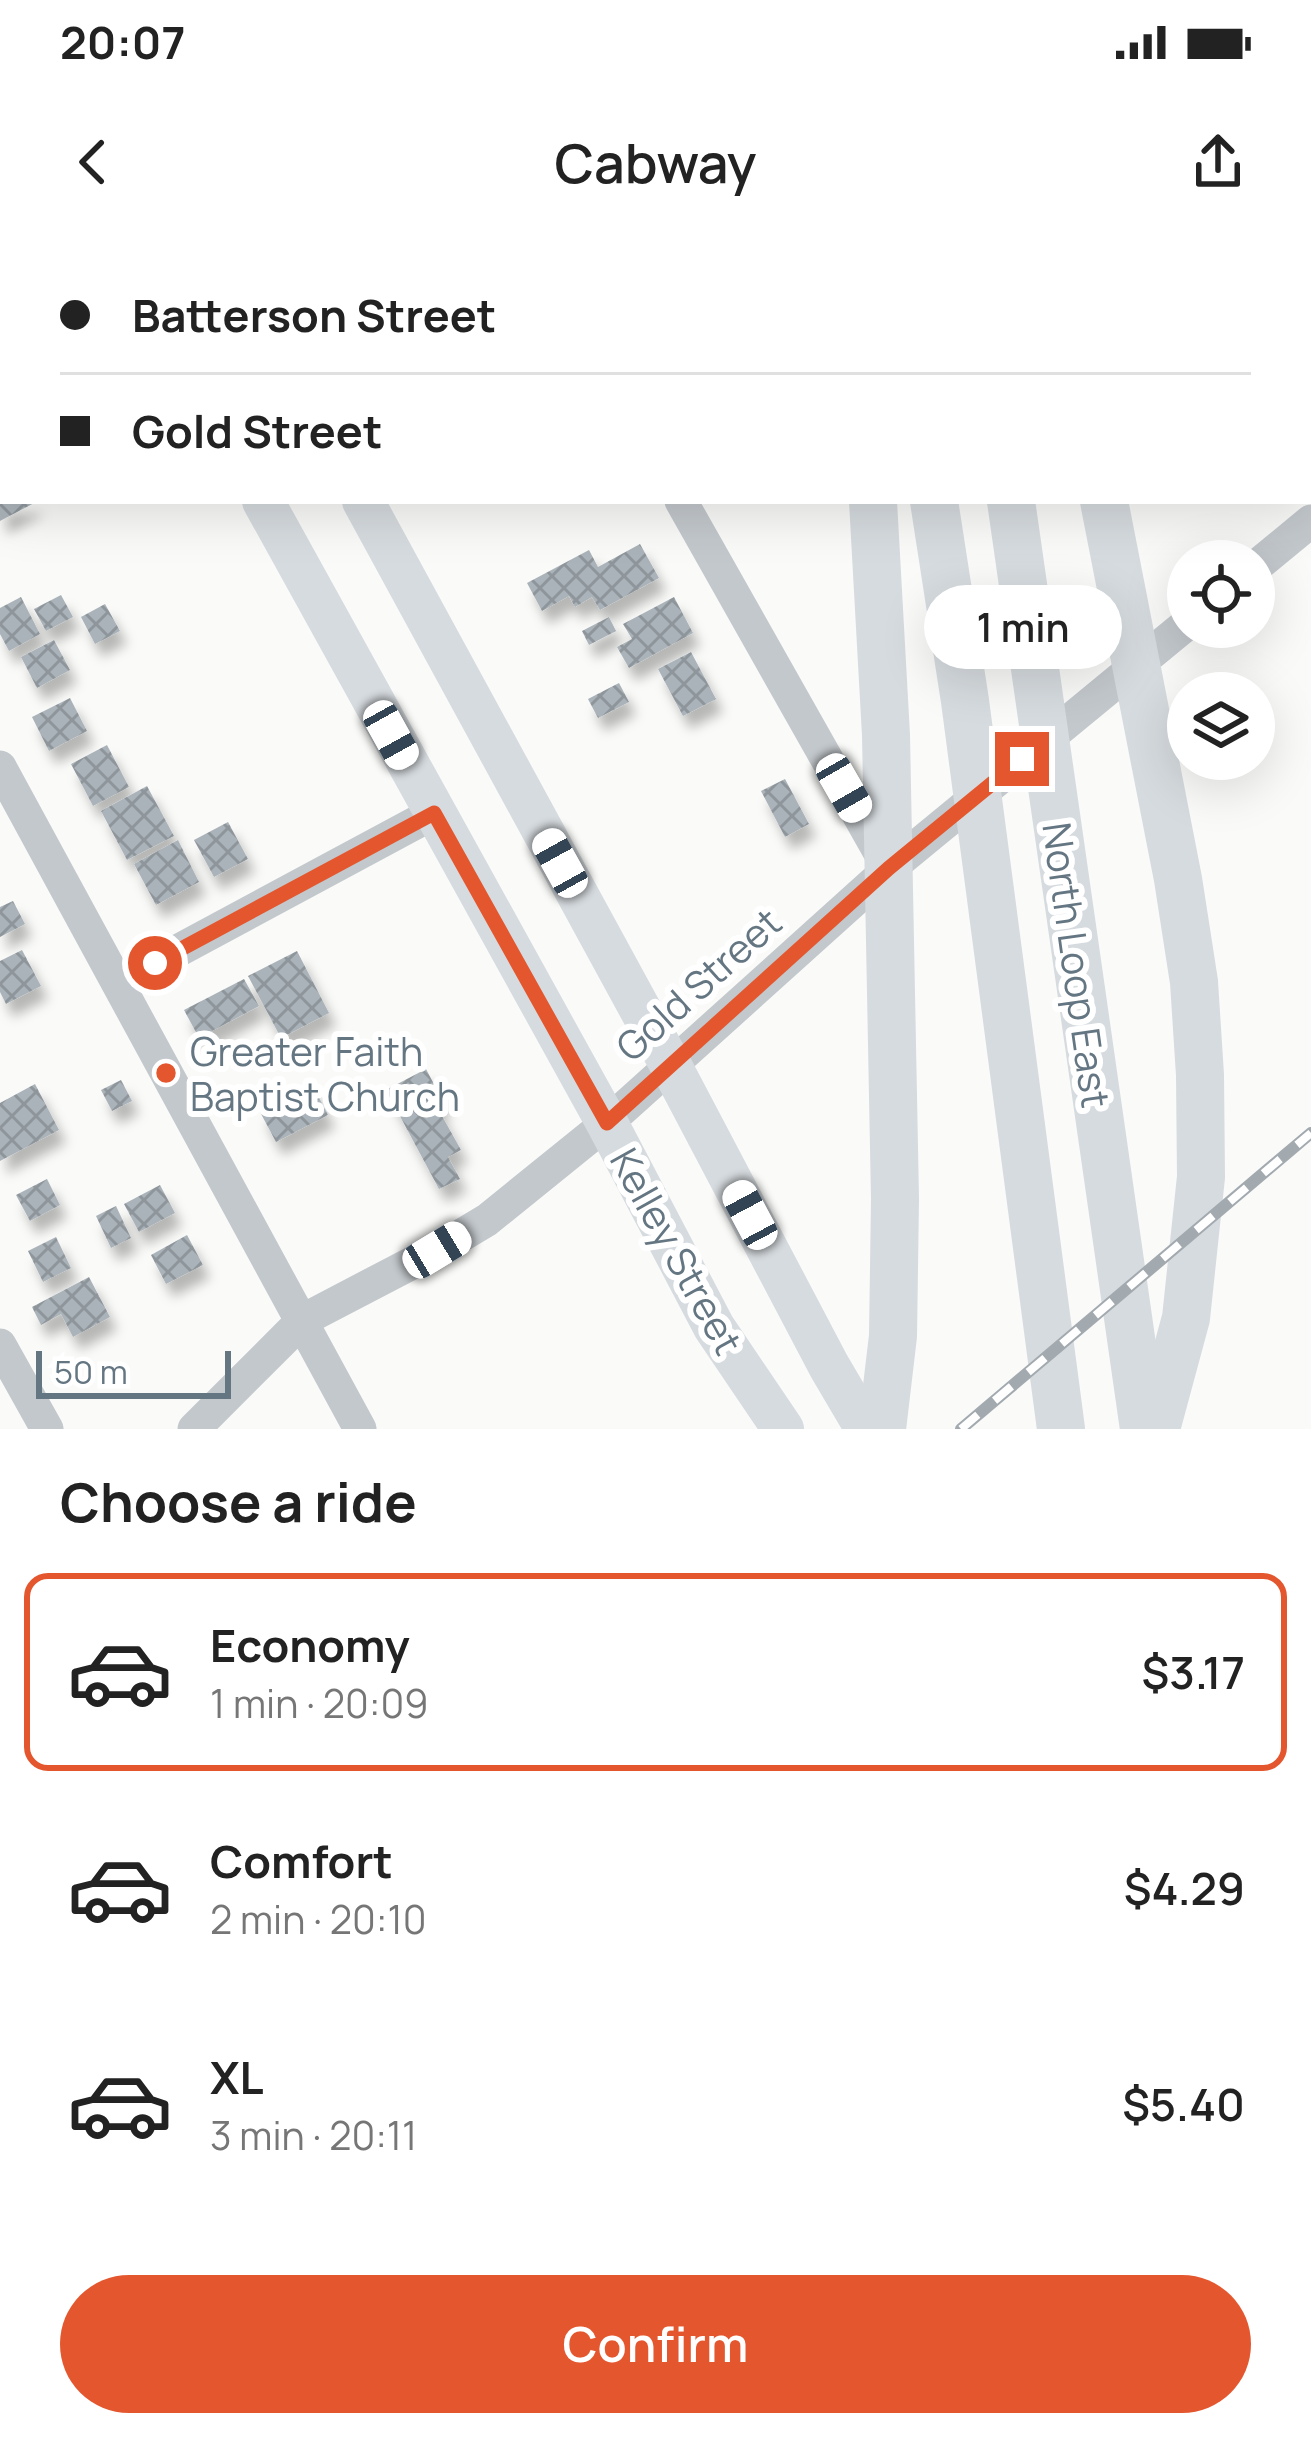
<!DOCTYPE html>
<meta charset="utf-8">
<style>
body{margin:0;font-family:Manrope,sans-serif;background:#f6f6f6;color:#222;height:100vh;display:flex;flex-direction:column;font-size:45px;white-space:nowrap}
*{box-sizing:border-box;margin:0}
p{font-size:39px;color:#767676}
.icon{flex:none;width:66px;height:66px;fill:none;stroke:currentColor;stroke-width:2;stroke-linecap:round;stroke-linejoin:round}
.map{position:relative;height:1189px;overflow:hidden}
.panel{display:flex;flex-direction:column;background:#fff;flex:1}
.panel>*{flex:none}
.guide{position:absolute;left:0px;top:0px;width:1311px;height:264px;box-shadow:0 12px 48px #0002;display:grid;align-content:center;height:264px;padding:0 60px;background:#fff}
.buttons{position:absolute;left:1167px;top:300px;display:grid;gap:24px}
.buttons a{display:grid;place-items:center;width:108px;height:108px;border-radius:50%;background:#fff;box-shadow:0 12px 48px #0002;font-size:60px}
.scale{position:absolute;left:36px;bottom:30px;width:195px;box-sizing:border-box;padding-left:12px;border:6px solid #657683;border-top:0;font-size:33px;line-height:42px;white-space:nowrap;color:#657683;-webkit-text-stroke:9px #fff;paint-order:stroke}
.end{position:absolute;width:54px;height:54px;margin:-27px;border:15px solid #e4572e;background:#fff;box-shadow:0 0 0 6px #fff}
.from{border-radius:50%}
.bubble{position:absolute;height:84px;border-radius:42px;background:#fff;box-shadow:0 12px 48px #0002;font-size:39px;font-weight:600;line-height:84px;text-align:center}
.car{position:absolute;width:36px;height:72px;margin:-36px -18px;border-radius:15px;box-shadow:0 0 9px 3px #0007;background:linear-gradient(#fff 24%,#345 0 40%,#fff 0 76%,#345 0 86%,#fff 0)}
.guide b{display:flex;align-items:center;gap:42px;height:114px;font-size:45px}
.guide b+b{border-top:3px solid #e0e0e0}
.guide i{width:30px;height:30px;background:#222}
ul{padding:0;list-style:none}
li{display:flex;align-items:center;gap:36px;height:198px;margin:0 24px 18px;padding:0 36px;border:6px solid transparent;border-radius:24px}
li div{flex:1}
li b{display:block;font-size:45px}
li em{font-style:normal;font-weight:600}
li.active{border-color:#e4572e}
li>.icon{width:108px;height:108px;stroke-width:1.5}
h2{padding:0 60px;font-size:54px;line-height:144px}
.button{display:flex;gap:24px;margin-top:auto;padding:24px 60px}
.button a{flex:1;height:138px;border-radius:72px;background:#e4572e;color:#fff;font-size:48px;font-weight:600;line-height:138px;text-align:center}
.status{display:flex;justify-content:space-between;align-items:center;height:84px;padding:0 60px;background:#fff;direction:ltr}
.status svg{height:33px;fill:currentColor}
header{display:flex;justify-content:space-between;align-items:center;height:156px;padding:0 60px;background:#fff;font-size:54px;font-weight:600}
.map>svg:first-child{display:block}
</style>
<div class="status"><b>20:07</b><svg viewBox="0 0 49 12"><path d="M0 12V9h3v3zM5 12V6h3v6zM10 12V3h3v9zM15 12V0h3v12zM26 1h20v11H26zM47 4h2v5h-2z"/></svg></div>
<header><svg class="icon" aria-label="back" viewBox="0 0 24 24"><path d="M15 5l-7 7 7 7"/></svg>Cabway<svg class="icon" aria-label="share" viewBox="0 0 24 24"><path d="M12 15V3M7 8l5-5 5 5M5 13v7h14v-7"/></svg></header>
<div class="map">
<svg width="1311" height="1189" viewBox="0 0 1311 1189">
<defs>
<pattern id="building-cross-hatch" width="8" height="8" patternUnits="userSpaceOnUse" patternTransform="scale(3)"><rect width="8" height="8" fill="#aab3b9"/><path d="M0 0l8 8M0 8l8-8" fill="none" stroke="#8e969c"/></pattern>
<filter id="shadow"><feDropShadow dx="7" dy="13" stdDeviation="6" flood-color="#0004"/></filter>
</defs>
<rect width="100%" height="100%" fill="#fafaf8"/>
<g fill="url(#building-cross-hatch)" filter="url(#shadow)">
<path d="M0,261H38L0,281Z"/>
<path d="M640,304L659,338L600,370L592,357L575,367L569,356L542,371L527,343L589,310L598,327Z"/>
<path d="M61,355L73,377L46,391L34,369Z"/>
<path d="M21,357L40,394L9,411L0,394V368Z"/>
<path d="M674,357L693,393L629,428L617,407L632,399L623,384Z"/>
<path d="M105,364L120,391L95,404L81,377Z"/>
<path d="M609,377L616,391L589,405L582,391Z"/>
<path d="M54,400L70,430L37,448L21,417Z"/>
<path d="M691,412L716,459L683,476L658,429Z"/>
<path d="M619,443L629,462L598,478L588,459Z"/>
<path d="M70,458L87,491L49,511L32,477Z"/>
<path d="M107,505L129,547L93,566L71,524Z"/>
<path d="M785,539L809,584L785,597L761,551Z"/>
<path d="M147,546L174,596L127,620L101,571Z"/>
<path d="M228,582L248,619L214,637L194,600Z"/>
<path d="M178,600L199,642L156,665L134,624Z"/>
<path d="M13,661L25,684L0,697V667Z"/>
<path d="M22,710L41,746L6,764L0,752V721Z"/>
<path d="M297,711L329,773L281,798L248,736Z"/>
<path d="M244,739L259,766L199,798L184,770Z"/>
<path d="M426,829L444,863L437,867L461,910L448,917L460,939L439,949L386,850Z"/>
<path d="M121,840L132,861L112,871L101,850Z"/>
<path d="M35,844L59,890L0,921V863Z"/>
<path d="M312,844L328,875L276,902L260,872Z"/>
<path d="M47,939L60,965L30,981L16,955Z"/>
<path d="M160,945L175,973L139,992L124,964Z"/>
<path d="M116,966L131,998L111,1008L96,976Z"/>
<path d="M187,995L203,1025L166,1044L151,1015Z"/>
<path d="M56,997L71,1028L43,1042L28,1011Z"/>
<path d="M89,1037L110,1077L73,1097L61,1074L41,1085L32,1067Z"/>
</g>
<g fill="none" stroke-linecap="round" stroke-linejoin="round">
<g stroke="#c3c8cc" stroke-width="33">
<path d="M483,0L484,3"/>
<path d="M1274,0L1275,3"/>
<path d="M556,3L562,0"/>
<path d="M1308,62L1311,68"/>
<path d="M681,261L885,622"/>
<path d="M1254,328L1311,281"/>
<path d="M0,527L360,1189"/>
<path d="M118,743L434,573"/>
<path d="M0,1105L47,1189"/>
<path d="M194,1189L303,1080L437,1010L487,980L607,883L889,629L1188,383"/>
</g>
<g stroke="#d6dbdf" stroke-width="42">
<path d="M121,0L122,3"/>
<path d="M216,0L218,3"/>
<path d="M263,261L607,883L714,1087L783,1189"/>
<path d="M363,261L670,824L829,1126L866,1189"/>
</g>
<g stroke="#d6dbdf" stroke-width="48">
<path d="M859,0V3"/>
<path d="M894,0L895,3"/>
<path d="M975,0V3"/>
<path d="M1048,0L1049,3"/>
<path d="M873,261L886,495L895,959L893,1096L882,1189"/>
<path d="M934,261L965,461L1061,1189"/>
<path d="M1011,261L1144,1189"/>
<path d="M1104,261L1178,639L1194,742L1200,835L1201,937L1186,1078L1156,1189"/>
</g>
<g stroke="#a2aab0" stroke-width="12">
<path id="rail" d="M961,1189L1311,893"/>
</g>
<use href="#rail" stroke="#fff" stroke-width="8" stroke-dasharray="22" stroke-linecap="butt"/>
</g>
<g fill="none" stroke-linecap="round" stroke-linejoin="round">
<path stroke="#e4572e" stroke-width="15" d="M155,723L434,573L607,883L889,628L1022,519"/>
</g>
<circle fill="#e4572e" stroke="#fff" stroke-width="4.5" cx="166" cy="833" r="12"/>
<g text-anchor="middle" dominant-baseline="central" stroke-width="12" stroke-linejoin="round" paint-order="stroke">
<g font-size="39" fill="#657683" stroke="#fff">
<text transform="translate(1077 725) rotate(82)">North Loop East</text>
<text transform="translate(698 744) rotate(-42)">Gold Street</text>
<text transform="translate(677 1011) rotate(61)">Kelley Street</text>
</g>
<g font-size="39" fill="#657683" stroke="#fff" text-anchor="start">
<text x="190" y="811">Greater Faith<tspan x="190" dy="45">Baptist Church</tspan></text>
</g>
</g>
</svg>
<div class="buttons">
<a><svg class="icon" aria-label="locate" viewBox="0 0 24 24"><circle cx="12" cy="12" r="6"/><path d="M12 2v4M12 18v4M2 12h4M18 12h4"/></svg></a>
<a><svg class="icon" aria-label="layers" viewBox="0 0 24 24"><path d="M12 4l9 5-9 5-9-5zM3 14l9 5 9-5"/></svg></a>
</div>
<div class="scale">50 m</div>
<i class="end from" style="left:155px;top:723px"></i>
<i class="end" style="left:1022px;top:519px"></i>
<div class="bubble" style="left:924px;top:345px;width:198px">1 min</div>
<i class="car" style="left:391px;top:495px;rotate:151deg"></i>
<i class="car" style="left:844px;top:548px;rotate:150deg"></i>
<i class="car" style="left:560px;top:623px;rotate:331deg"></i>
<i class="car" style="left:750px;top:975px;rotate:332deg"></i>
<i class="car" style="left:437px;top:1010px;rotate:59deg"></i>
<div class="guide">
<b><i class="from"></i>Batterson Street</b>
<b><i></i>Gold Street</b>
</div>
</div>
<section class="panel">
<h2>Choose a ride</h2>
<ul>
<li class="active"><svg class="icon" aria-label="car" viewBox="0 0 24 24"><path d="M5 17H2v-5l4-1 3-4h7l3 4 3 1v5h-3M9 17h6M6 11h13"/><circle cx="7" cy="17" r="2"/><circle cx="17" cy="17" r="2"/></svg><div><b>Economy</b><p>1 min · 20:09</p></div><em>$3.17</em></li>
<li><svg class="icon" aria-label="car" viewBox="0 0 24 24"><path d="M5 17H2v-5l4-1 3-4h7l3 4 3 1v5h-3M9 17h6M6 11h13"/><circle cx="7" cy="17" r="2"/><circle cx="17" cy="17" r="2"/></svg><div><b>Comfort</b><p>2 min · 20:10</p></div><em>$4.29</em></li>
<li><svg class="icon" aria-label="car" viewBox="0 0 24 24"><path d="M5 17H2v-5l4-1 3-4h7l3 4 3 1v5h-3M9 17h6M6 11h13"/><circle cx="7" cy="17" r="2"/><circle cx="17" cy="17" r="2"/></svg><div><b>XL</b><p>3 min · 20:11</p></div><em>$5.40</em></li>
</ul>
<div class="button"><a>Confirm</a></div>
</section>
